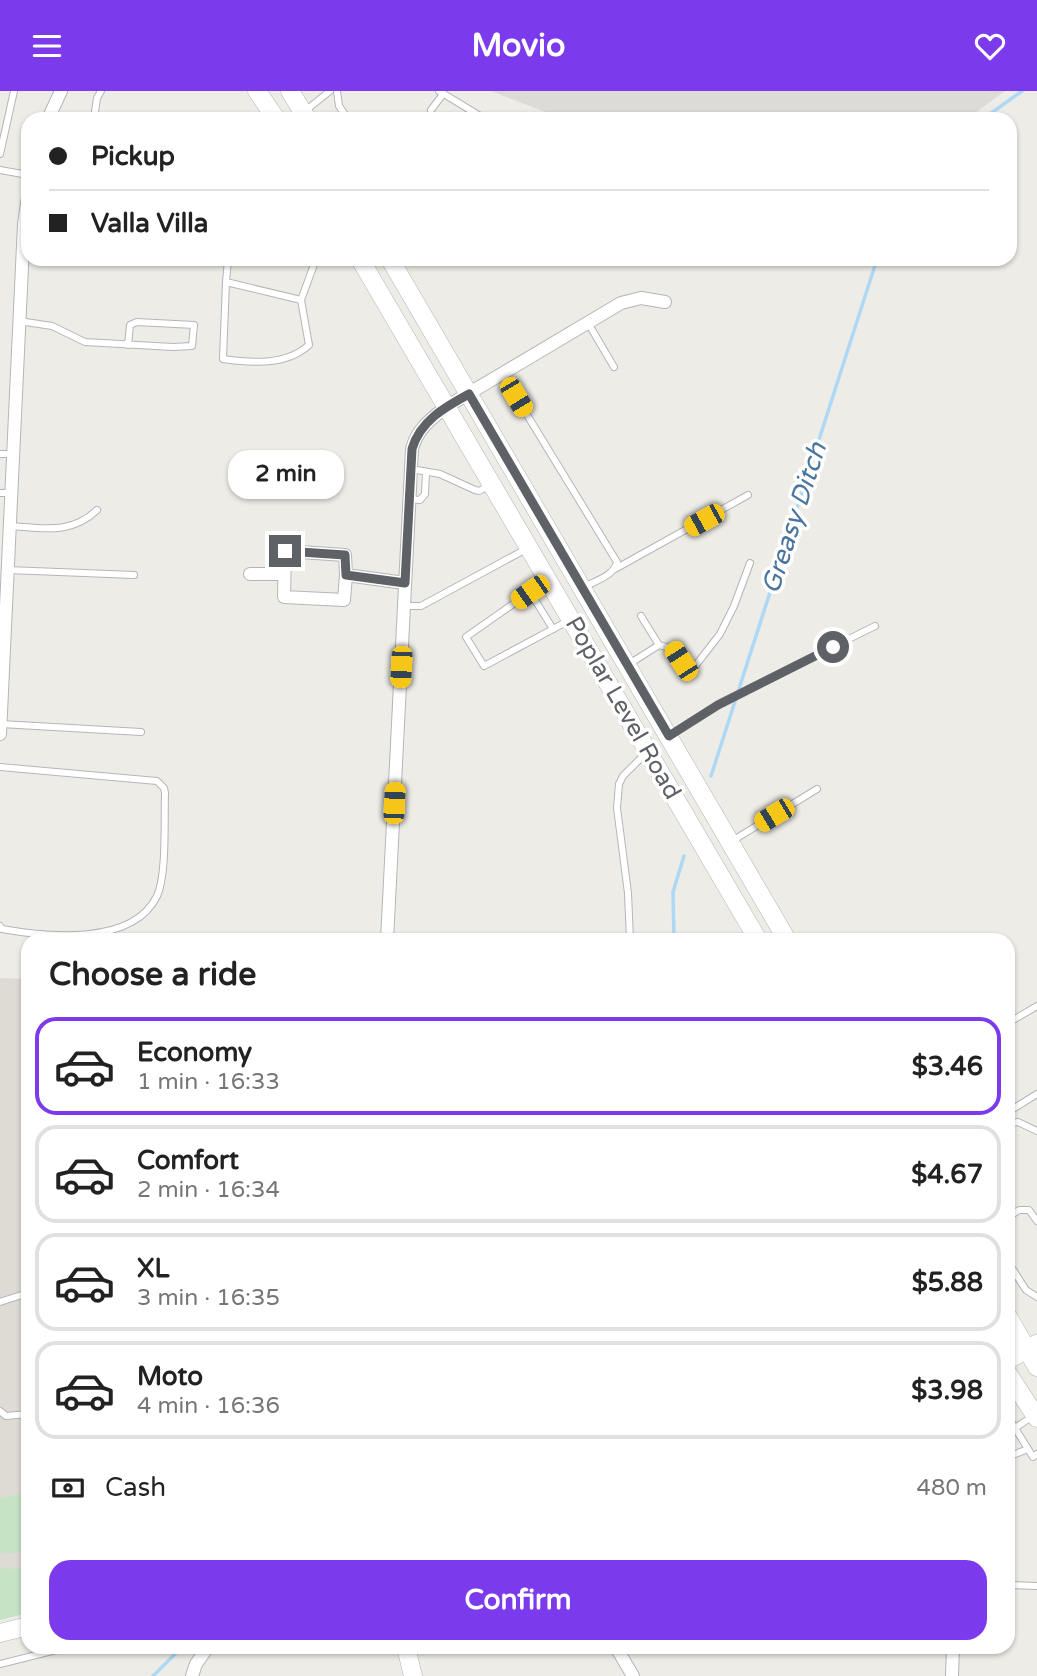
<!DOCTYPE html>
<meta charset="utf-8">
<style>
body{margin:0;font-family:"Varela Round",sans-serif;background:#f2f2f2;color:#222;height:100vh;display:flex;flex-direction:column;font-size:26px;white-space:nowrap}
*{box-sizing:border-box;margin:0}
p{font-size:23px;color:#767676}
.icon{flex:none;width:38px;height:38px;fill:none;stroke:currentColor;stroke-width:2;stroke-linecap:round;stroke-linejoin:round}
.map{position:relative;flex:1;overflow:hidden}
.drawer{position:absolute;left:21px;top:842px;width:994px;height:721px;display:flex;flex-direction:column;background:#fff;border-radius:21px;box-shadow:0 2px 5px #0004}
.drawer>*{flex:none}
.guide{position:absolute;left:21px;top:21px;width:996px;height:154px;border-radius:21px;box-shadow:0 2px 5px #0004;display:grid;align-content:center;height:154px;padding:0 28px;background:#fff}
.end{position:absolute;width:32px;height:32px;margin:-16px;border:9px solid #5e6165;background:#fff;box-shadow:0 0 0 4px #fff}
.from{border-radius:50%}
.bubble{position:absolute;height:49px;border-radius:21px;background:#fff;box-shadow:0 2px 5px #0004;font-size:23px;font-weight:800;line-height:49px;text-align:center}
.car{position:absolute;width:21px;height:42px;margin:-21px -10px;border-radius:9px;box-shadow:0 0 5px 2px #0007;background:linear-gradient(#f5c518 24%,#345 0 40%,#f5c518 0 76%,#345 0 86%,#f5c518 0)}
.guide b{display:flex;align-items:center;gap:24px;height:66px;font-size:26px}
.guide b+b{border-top:2px solid #e0e0e0}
.guide i{width:18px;height:18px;background:#222}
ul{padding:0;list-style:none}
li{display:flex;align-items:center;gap:21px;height:98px;margin:0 14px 10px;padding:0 14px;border:4px solid #e0e0e0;border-radius:21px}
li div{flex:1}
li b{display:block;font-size:26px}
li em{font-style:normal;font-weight:800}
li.active{border-color:#7c3aed}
li>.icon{width:63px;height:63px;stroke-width:1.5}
h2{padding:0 28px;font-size:32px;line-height:84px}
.pay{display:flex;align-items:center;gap:18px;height:77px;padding:0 28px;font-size:26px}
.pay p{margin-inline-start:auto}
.cta{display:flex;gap:14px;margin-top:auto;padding:14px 28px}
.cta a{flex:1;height:80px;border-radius:21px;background:#7c3aed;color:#fff;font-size:28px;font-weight:800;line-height:80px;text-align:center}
header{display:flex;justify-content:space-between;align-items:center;height:91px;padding:0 28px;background:#7c3aed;color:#fff;font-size:32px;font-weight:800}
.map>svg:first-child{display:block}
</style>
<header><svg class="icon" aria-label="menu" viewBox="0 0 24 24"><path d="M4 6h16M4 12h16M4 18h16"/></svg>Movio<svg class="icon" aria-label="heart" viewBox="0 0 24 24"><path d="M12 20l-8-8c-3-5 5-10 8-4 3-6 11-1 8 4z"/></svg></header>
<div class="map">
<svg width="1037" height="1585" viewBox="0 0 1037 1585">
<rect width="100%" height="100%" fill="#eeece6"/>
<path fill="#dddbd8" d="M491,0H1005L967,28H563Z"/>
<path fill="#dedbd4" d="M0,887L28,888V1519L0,1526Z"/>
<g fill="#c6e3c5">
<path d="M28,1400V1460L7,1463L0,1461V1408Z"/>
<path d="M28,1475V1522L0,1529V1477L12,1478Z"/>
</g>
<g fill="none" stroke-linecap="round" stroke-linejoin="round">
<g stroke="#aed9f6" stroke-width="3.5">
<path d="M983,28L1022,0"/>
<path d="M711,685L877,168"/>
<path d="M674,849L673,801L684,765"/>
<path d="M153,1585L182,1556"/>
</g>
<g stroke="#b3b6b9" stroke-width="8">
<g id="lane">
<path d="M337,0L339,15L348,28"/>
<path d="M439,0L485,28"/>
<path d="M431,19L443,3"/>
<path d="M305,20L330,0"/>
<path d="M94,28L97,7L101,0"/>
<path d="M0,63L14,0"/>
<path d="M0,79L28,84"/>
<path d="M228,168L226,191L301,209L316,168"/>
<path d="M226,191L223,268C252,272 286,275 309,254L301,209"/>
<path d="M19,230L52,235L85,251L173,256L192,255L194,234L137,231L130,234L128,254"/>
<path d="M588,232L614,276"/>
<path d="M502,283L617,471C614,485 595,490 584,496"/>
<path d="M0,363H13"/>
<path d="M411,378L440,383L475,399L479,400L491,394"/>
<path d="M0,402H11"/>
<path d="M409,408L420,409L425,403L426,381"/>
<path d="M10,435C42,437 71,444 97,419"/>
<path d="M615,478L748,404"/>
<path d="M8,479L134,484"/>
<path d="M546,490L466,546L484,575L568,530"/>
<path d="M530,501L553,538"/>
<path d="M404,515H421L528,457"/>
<path d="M659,554L674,558L689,583L720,543L734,515L750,472"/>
<path d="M629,573L659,554L641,525"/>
<path d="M1,633L141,641"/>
<path d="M670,644L718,613L875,535"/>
<path d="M0,676L157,690L164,697L165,702C164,728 167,783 157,805C133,855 47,846 2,838L0,835"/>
<path d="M732,750L817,698"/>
<path d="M630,849L628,802L617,717L619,693L623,685L647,661"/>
<path d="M1008,932L1037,915"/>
<path d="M1008,1021L1037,1003"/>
<path d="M1008,1033L1018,1031L1037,1040"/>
<path d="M1008,1126L1019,1119H1029L1037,1130"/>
<path d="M1008,1171L1026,1199L1037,1206"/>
<path d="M0,1211L28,1202"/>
<path d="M0,1320L6,1325L28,1323"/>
<path d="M1033,1325L1015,1337L1033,1366L1037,1363"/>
<path d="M1008,1326L1015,1337"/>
<path d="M1008,1366L1028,1358"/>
<path d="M1008,1494L1037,1495"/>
<path d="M0,1573L68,1556"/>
</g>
</g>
<g stroke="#b3b6b9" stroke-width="14">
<g id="street">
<path d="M48,28L61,0"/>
<path d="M250,483H283"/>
<path d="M346,484L345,464L285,460L284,506L344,509L346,484L405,492"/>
<path d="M0,643L24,133L28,106"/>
<path d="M387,849L412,358C417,338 431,328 446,316L621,212L641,207L665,211"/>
<path d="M616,1556L633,1585"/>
<path d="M192,1585L196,1573L208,1556"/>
<path d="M952,1585L953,1556"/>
</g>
</g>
<g stroke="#b2b5b9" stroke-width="19">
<g id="secondary">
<path d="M257,0L276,28"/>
<path d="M290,0L307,28"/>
<path d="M360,168L758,849"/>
<path d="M390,168L787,849"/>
<path d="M1008,1226L1037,1276"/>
<path d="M1008,1269L1036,1253"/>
<path d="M1008,1283L1037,1327"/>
<path d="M0,1542L28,1535"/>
<path d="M406,1556L413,1585"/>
</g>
</g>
<use href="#lane" stroke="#fff" stroke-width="6"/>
<use href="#street" stroke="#fff" stroke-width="12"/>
<use href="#secondary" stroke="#fff" stroke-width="18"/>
</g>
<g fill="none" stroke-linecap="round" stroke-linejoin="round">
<path stroke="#5e6165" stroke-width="9" d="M285,460L345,464L346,484L405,492L412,358C420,330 445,316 469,303L669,645L718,614L833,556"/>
</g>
<g text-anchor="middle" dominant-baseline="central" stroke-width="7" stroke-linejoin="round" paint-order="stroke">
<g font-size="24" fill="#5e6165" stroke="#fff">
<text transform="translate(623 617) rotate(60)">Poplar Level Road</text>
</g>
<g font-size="26" font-style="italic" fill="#49759e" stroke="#fff">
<text transform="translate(794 427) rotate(-72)">Greasy Ditch</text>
</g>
</g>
</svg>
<i class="end from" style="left:833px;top:556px"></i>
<i class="end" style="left:285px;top:460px"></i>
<div class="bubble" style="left:228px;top:359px;width:116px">2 min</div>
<i class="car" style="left:516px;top:306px;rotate:149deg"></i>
<i class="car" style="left:704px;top:429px;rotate:241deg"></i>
<i class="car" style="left:530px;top:501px;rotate:235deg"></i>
<i class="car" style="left:681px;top:570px;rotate:327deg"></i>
<i class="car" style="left:401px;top:576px;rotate:183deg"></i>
<i class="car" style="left:394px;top:712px;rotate:3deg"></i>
<i class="car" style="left:774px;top:724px;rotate:239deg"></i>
<div class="guide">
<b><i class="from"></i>Pickup</b>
<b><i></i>Valla Villa</b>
</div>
<section class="drawer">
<h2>Choose a ride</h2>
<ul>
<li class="active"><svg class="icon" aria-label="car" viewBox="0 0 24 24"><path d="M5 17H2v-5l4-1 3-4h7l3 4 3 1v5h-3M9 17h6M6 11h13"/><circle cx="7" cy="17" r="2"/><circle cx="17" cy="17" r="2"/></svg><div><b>Economy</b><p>1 min · 16:33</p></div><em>$3.46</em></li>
<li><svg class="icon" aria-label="car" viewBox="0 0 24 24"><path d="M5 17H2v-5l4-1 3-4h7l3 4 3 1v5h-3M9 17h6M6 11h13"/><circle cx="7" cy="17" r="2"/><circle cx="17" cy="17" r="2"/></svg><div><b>Comfort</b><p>2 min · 16:34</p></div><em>$4.67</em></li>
<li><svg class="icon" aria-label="car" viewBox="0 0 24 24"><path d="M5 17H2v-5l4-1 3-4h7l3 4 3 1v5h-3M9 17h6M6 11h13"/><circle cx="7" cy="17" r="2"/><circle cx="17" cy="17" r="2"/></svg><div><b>XL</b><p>3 min · 16:35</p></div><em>$5.88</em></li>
<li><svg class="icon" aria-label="car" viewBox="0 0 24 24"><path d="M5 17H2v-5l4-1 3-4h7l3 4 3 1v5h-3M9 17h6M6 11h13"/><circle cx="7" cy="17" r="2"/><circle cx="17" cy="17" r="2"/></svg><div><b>Moto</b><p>4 min · 16:36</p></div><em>$3.98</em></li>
</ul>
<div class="pay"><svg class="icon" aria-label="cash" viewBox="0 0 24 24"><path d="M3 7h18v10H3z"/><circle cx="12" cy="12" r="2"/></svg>Cash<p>480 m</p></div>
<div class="cta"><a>Confirm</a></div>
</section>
</div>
